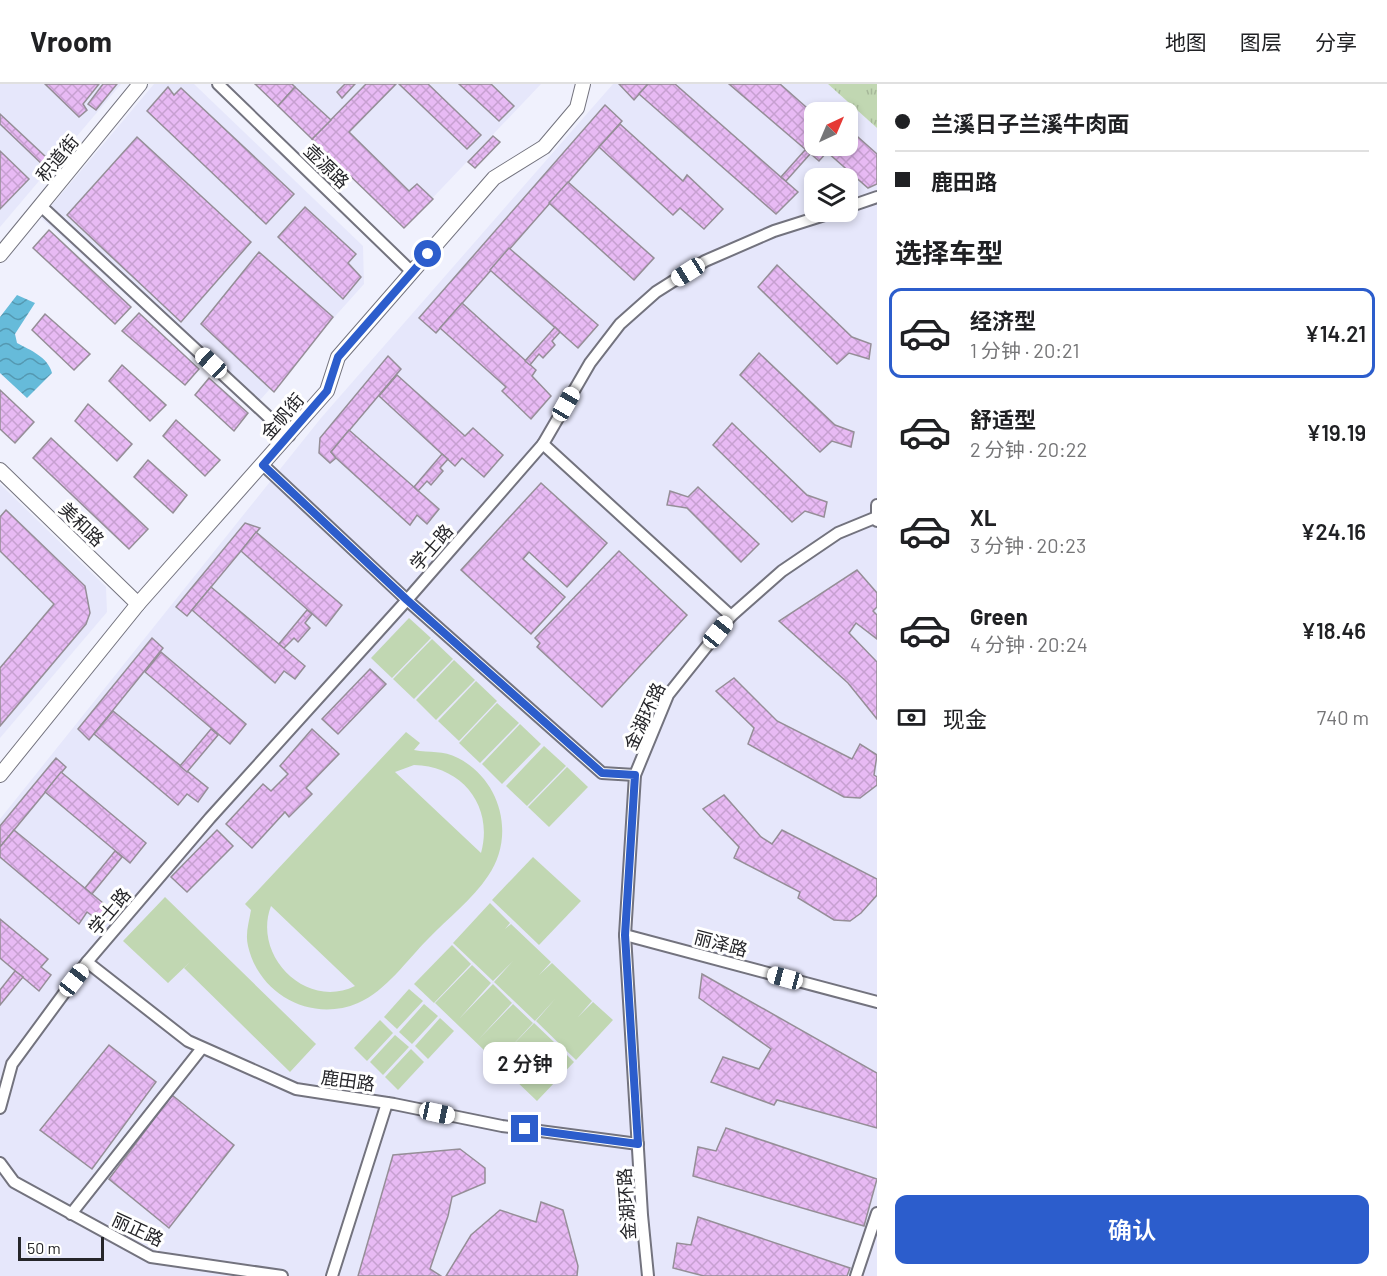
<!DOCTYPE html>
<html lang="zh">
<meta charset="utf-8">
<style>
body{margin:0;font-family:Barlow,"Noto Sans SC",sans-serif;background:#f6f6f6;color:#202124;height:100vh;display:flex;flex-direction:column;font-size:22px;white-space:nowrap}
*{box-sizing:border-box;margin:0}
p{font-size:20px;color:#757577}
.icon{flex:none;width:33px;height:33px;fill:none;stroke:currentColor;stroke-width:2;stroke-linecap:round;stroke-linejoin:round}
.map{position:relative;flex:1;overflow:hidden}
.details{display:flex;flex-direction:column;background:#fff;width:510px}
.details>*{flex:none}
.hud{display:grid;align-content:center;height:132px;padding:0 18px;background:#fff}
.needle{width:39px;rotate:44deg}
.tools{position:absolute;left:804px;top:18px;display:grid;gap:12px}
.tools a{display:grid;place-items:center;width:54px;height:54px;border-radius:12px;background:#fff;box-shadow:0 3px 9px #0003;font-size:30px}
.scale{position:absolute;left:18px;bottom:15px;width:86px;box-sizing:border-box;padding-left:6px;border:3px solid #252529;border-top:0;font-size:16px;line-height:21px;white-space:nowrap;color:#252529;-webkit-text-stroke:4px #fff;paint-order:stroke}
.end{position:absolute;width:27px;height:27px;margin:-14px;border:8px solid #2c5dcc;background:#fff;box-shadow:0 0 0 3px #fff}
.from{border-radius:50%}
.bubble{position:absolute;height:42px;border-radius:12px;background:#fff;box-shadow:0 3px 9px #0003;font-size:20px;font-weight:600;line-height:42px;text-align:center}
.car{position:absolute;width:18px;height:36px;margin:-18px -9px;border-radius:8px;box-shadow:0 0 4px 2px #0007;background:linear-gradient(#fff 24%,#345 0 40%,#fff 0 76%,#345 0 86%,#fff 0)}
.hud b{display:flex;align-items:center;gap:21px;height:57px;font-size:22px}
.hud b+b{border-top:2px solid #e0e0e0}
.hud i{width:15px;height:15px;background:#202124}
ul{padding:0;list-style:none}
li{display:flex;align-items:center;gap:18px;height:90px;margin:0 12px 9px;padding:0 6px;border:3px solid transparent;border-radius:12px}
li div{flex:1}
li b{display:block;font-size:22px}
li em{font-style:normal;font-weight:600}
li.active{border-color:#2c5dcc}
li>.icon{width:54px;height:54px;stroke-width:1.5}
h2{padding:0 18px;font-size:27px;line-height:72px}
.pay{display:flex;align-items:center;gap:15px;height:66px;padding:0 18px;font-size:22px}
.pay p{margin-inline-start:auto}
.primary-button{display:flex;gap:12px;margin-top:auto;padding:12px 18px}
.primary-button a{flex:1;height:69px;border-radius:12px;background:#2c5dcc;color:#fff;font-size:24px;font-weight:600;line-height:69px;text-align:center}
header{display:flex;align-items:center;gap:36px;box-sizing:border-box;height:84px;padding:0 30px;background:#fff;border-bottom:2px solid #e0e0e0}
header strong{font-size:28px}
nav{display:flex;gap:33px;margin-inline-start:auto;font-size:21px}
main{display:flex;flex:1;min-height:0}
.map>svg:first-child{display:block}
</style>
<header>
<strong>Vroom</strong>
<nav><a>地图</a><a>图层</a><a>分享</a></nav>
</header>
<main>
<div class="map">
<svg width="877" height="1192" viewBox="0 0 877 1192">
<defs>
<pattern id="park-tufts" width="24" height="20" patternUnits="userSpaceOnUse" patternTransform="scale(1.5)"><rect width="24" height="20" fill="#c1d7b2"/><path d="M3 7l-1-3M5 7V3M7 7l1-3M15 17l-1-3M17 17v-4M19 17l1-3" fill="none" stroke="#a6b899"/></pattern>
<pattern id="water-waves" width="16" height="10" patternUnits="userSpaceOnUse" patternTransform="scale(1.5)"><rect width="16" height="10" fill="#66bbda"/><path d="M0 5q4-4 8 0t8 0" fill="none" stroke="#5498b1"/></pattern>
<pattern id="building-cross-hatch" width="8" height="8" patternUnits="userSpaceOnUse" patternTransform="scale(1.5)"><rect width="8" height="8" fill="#e8baf4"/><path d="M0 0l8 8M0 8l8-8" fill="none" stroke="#c7a0d1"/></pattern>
</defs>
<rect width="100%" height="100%" fill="#f0f1fd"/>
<g fill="#e6e7fb" fill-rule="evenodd">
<path d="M0,0H121L0,143Z"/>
<path d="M154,0H194L363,162L364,200L252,325L41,134Z"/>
<path d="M256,0H541L404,144Z"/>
<path d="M613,0H828L877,44V1192H0V735L321,334ZM814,28H848V62H814ZM814,94H848V128H814Z"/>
<path d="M0,400L106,503L107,528L0,654Z"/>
</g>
<path fill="url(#park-tufts)" d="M828,0H877V44Z"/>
<g fill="#c1d7b2" fill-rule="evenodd">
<path d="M409,534L431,554L392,594L371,574Z"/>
<path d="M432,555L453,575L414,615L393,595Z"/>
<path d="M454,576L475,596L436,636L416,616Z"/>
<path d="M476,597L497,617L459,657L438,637Z"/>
<path d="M497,619L519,639L480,679L459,659Z"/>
<path d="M520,640L541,660L502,700L482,680Z"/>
<path d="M406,648L420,659L414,666C430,669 443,666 458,674C501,696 516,752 488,792C473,815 448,834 428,855C407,876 386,907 358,919C312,939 259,911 248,862C245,850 249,838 251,826L245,820ZM414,681C462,682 494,722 481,769L395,688ZM271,822L355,902C306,926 252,872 271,822Z"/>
<path d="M544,662L566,682L527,722L506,702Z"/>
<path d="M567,683L588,703L549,743L528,723Z"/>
<path d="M533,773L581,817L539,861L492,816Z"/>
<path d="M165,813L316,960L290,988L184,884L190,878L168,899L123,857Z"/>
<path d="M490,819L510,839L505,845L511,840L551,878L539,891L552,879L592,917L578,933L593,918L613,936L576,976L536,937L555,915L535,937L494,898L513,877L493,897L453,859Z"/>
<path d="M452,861L471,880L434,919L414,900Z"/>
<path d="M472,881L491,899L459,935L493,900L512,919L479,955L513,920L533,939L509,965L534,939L554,958L521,993L555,959L574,978L537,1017L435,919Z"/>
<path d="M409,905L423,917L397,945L384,933Z"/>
<path d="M424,920L438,932L412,960L399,948Z"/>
<path d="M440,934L454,947L428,975L415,962Z"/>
<path d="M380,936L393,949L367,977L354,964Z"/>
<path d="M395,951L409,963L383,991L370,978Z"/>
<path d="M411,965L424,978L398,1006L385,993Z"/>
</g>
<path fill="url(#water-waves)" d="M17,211L35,219L15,250L17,259C30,266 48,273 52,289L27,314L0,289V233Z"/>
<g fill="url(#building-cross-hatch)" stroke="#958e97" stroke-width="1.5">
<path d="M45,0H99L83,20L87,26L79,33Z"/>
<path d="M103,0H117L96,26L88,20Z"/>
<path d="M255,0H292L295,3L278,22Z"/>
<path d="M345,0H355L342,14L337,8Z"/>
<path d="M366,0H396L349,48L409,107L417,100L433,115L404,144L312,55Z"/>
<path d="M399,0H428L481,51L467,65Z"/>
<path d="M459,0H491L514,22L499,37Z"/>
<path d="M619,0H648L634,16Z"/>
<path d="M648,0H675L798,108L776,130L639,10Z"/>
<path d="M729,0H780L814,30V62H848L849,45L877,70V100L868,104L827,68L819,77Z"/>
<path d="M168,3L174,11L181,4L294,110L266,140L147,27Z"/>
<path d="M295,3L331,36L312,55L278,22Z"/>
<path d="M605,21L622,37L436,249L419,234Z"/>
<path d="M0,30L48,75L44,82L0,40Z"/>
<path d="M620,40L683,97L687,91L723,125L704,145L680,124L673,131L599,63Z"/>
<path d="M493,52L500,58L475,84L468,78Z"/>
<path d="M137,53L251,158L181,238L67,131Z"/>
<path d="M805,66L810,70L786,97L781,93Z"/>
<path d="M0,67L29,95L0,125Z"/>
<path d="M568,98L654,174L634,196L549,119Z"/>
<path d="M305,123L356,170L348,179L361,193L343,215L278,153Z"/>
<path d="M49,146L131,223L115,240L33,164Z"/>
<path d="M509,164L598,241L578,264L490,186Z"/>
<path d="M259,168L333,233L274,308L201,240Z"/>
<path d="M777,181L852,253L871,260L869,275L849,269L837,280L758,203Z"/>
<path d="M462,219L536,286L532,292L551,312L531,335L502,307L506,303L440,244Z"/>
<path d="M139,229L199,285L185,301L122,247Z"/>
<path d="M45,230L90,270L74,286L32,246Z"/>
<path d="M555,243L560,248L552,257L555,261L543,274L539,270L530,281L525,277Z"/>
<path d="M759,269L835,341L854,348L851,363L832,357L820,368L740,291Z"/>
<path d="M388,272L401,285L331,368L336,374L330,379L319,369L320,354Z"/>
<path d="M122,281L166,321L150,337L109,297Z"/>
<path d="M397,291L465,352L473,344L503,371L484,393L462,374L455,382L379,312Z"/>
<path d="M209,294L248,329L234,347L195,311Z"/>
<path d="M0,306L34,338L15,359L0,345Z"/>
<path d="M88,320L132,360L117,377L75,337Z"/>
<path d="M176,336L220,376L205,392L163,352Z"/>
<path d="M732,339L807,411L827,418L824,433L805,427L792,438L713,361Z"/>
<path d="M349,346L439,425L427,440L417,431L410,441L336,374L331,368Z"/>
<path d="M51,354L148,445L129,465L33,374Z"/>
<path d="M442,370L448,375L440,384L443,387L431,401L427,397L418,407L414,403Z"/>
<path d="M148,376L187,411L173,429L134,393Z"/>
<path d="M541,399L607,459L567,503L529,468L523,475L565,513L531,550L461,486Z"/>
<path d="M698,403L759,460L741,478L687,424L667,421L670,407L688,413Z"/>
<path d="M6,426L85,502L90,529L86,540L0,642V584L54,520L0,467V433Z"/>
<path d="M245,439L260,444L187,532L176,523Z"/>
<path d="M256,448L342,521L326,542L241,467Z"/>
<path d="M619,467L687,531L602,623L537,563L540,559L535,554Z"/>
<path d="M857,486L877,509V523L873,527L877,531V555L856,539L849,549L877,578V635L848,599L779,537Z"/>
<path d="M211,503L305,582L295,595L284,587L275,599L192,526Z"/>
<path d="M307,526L312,530L305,539L310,544L298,558L294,554L284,564L279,560Z"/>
<path d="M152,554L163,564L89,656L78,645Z"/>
<path d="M161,568L246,640L230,660L145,588Z"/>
<path d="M370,585L386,600L338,650L322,635Z"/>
<path d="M734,594L777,637L852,675L860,660L877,671L874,691L877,693V701L860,714L844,713L748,660L754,644L716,607Z"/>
<path d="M113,627L208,704L198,718L187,710L178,721L94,650Z"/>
<path d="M211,645L218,651L187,688L180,682Z"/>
<path d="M312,645L339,670L306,704L312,710L289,733L285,728L252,764L226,740L263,700L271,707L288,690L280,682Z"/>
<path d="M56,674L66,683L0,763V742Z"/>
<path d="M61,688L146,759L130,779L45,708Z"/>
<path d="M724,711L761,753L772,760L782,746L877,795V811L861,829L850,837L834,836L798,814L800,808L734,774L739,763L703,725Z"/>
<path d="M14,746L108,823L98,836L87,828L79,840L0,773V763Z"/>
<path d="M217,746L233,762L187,808L171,793Z"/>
<path d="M115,767L122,773L92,810L85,804Z"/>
<path d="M0,835L48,875L41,883L51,891L39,907L0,874Z"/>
<path d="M15,887L23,893L0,921V906Z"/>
<path d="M702,890L877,989V1044L777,1016L774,1021L711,998L723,973L759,985L771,965L699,914Z"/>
<path d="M109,961L156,998L92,1085L40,1046Z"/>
<path d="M172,1011L234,1061L169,1144L109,1095Z"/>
<path d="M726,1044L877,1095L864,1142L693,1092L698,1063L716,1067Z"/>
<path d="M460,1065L485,1084V1099L452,1113L448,1132L430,1185L441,1192H358L393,1071Z"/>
<path d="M541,1118L563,1126L578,1182L577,1192H446L471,1151L500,1126L536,1138Z"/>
<path d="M698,1133L850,1184L847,1192H704L673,1184L677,1159L691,1161Z"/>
</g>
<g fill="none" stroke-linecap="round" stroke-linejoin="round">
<g stroke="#73737e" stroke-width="14">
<g id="street">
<path d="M218,0L412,188"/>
<path d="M41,122L289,352"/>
<path d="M848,123L877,113"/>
<path d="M543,360L731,532"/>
<path d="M263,381L407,516L602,689L635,691"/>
<path d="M877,421V437"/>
<path d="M625,851L877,918"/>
<path d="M87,878L188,957L296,1005L394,1020L502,1042L638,1060"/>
<path d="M0,1024L12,980L87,878L210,734L407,516L543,360L590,279L620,240L656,208L705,177L774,147L834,128"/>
<path d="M0,1079L14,1098L151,1173L282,1192"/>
<path d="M71,1130L202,964"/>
<path d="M332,1192L387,1019"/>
<path d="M648,1192L642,1131L625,851L635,691L668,611L731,532L782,487L838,449L877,433"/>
<path d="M856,1192L877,1129"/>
</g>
</g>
<g stroke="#73737e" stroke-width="16">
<g id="secondary">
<path d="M0,171L140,0"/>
<path d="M0,386L138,520"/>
<path d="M0,691L138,520L327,307L338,273L494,94L544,63L577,24L583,0"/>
</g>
</g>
<use href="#street" stroke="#fff" stroke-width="10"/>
<use href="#secondary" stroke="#fff" stroke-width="14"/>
</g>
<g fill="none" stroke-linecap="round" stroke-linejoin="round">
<path stroke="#2c5dcc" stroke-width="8" d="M428,170L338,273L327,307L263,381L407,516L602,689L635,691L625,851L638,1060L525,1045"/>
</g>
<g text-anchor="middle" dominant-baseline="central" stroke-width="6" stroke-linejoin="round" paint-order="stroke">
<g font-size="18" fill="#252529" stroke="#fff">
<text transform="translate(57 74) rotate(-50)">积道街</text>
<text transform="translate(327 82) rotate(44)">壶源路</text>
<text transform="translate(282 332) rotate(-49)">金帆街</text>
<text transform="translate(82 440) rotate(44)">美和路</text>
<text transform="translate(431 463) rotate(-49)">学士路</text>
<text transform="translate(644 632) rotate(-65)">金湖环路</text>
<text transform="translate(109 827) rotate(-50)">学士路</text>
<text transform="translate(721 859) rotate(15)">丽泽路</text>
<text transform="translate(348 996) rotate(8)">鹿田路</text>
<text transform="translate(626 1120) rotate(-94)">金湖环路</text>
<text transform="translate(138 1145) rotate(25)">丽正路</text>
</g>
</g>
</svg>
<div class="tools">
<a><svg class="needle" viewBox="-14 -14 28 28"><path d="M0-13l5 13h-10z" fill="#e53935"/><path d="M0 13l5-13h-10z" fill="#757577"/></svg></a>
<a><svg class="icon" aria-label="layers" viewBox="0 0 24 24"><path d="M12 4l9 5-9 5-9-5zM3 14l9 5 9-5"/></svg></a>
</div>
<div class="scale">50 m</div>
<i class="end from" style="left:428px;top:170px"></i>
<i class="end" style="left:525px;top:1045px"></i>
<div class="bubble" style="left:483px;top:958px;width:84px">2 分钟</div>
<i class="car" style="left:688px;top:188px;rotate:238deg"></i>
<i class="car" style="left:211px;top:279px;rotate:313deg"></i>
<i class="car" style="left:566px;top:320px;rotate:30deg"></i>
<i class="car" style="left:718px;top:548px;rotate:39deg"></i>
<i class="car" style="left:785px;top:894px;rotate:285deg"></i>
<i class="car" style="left:74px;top:896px;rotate:38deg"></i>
<i class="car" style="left:437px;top:1029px;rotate:102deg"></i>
</div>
<section class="details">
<div class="hud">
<b><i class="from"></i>兰溪日子兰溪牛肉面</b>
<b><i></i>鹿田路</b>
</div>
<h2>选择车型</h2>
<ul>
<li class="active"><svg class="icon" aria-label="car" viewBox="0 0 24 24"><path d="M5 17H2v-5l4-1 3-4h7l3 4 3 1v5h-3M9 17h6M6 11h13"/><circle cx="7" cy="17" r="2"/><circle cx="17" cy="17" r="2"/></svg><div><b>经济型</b><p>1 分钟 · 20:21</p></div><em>¥14.21</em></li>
<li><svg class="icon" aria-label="car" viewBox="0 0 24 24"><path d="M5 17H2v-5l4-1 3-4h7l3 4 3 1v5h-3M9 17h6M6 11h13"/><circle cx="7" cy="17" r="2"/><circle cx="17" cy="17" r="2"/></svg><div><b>舒适型</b><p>2 分钟 · 20:22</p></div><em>¥19.19</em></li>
<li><svg class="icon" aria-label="car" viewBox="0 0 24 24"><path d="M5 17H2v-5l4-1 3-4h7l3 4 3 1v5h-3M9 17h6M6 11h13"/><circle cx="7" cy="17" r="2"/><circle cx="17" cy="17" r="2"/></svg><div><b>XL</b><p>3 分钟 · 20:23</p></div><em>¥24.16</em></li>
<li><svg class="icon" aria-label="car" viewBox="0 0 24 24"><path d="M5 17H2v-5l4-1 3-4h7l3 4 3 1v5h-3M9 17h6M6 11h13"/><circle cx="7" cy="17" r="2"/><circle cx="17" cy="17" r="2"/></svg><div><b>Green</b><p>4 分钟 · 20:24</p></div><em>¥18.46</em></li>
</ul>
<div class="pay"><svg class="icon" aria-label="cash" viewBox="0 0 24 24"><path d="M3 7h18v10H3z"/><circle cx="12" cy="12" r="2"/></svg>现金<p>740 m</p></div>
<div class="primary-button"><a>确认</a></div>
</section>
</main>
